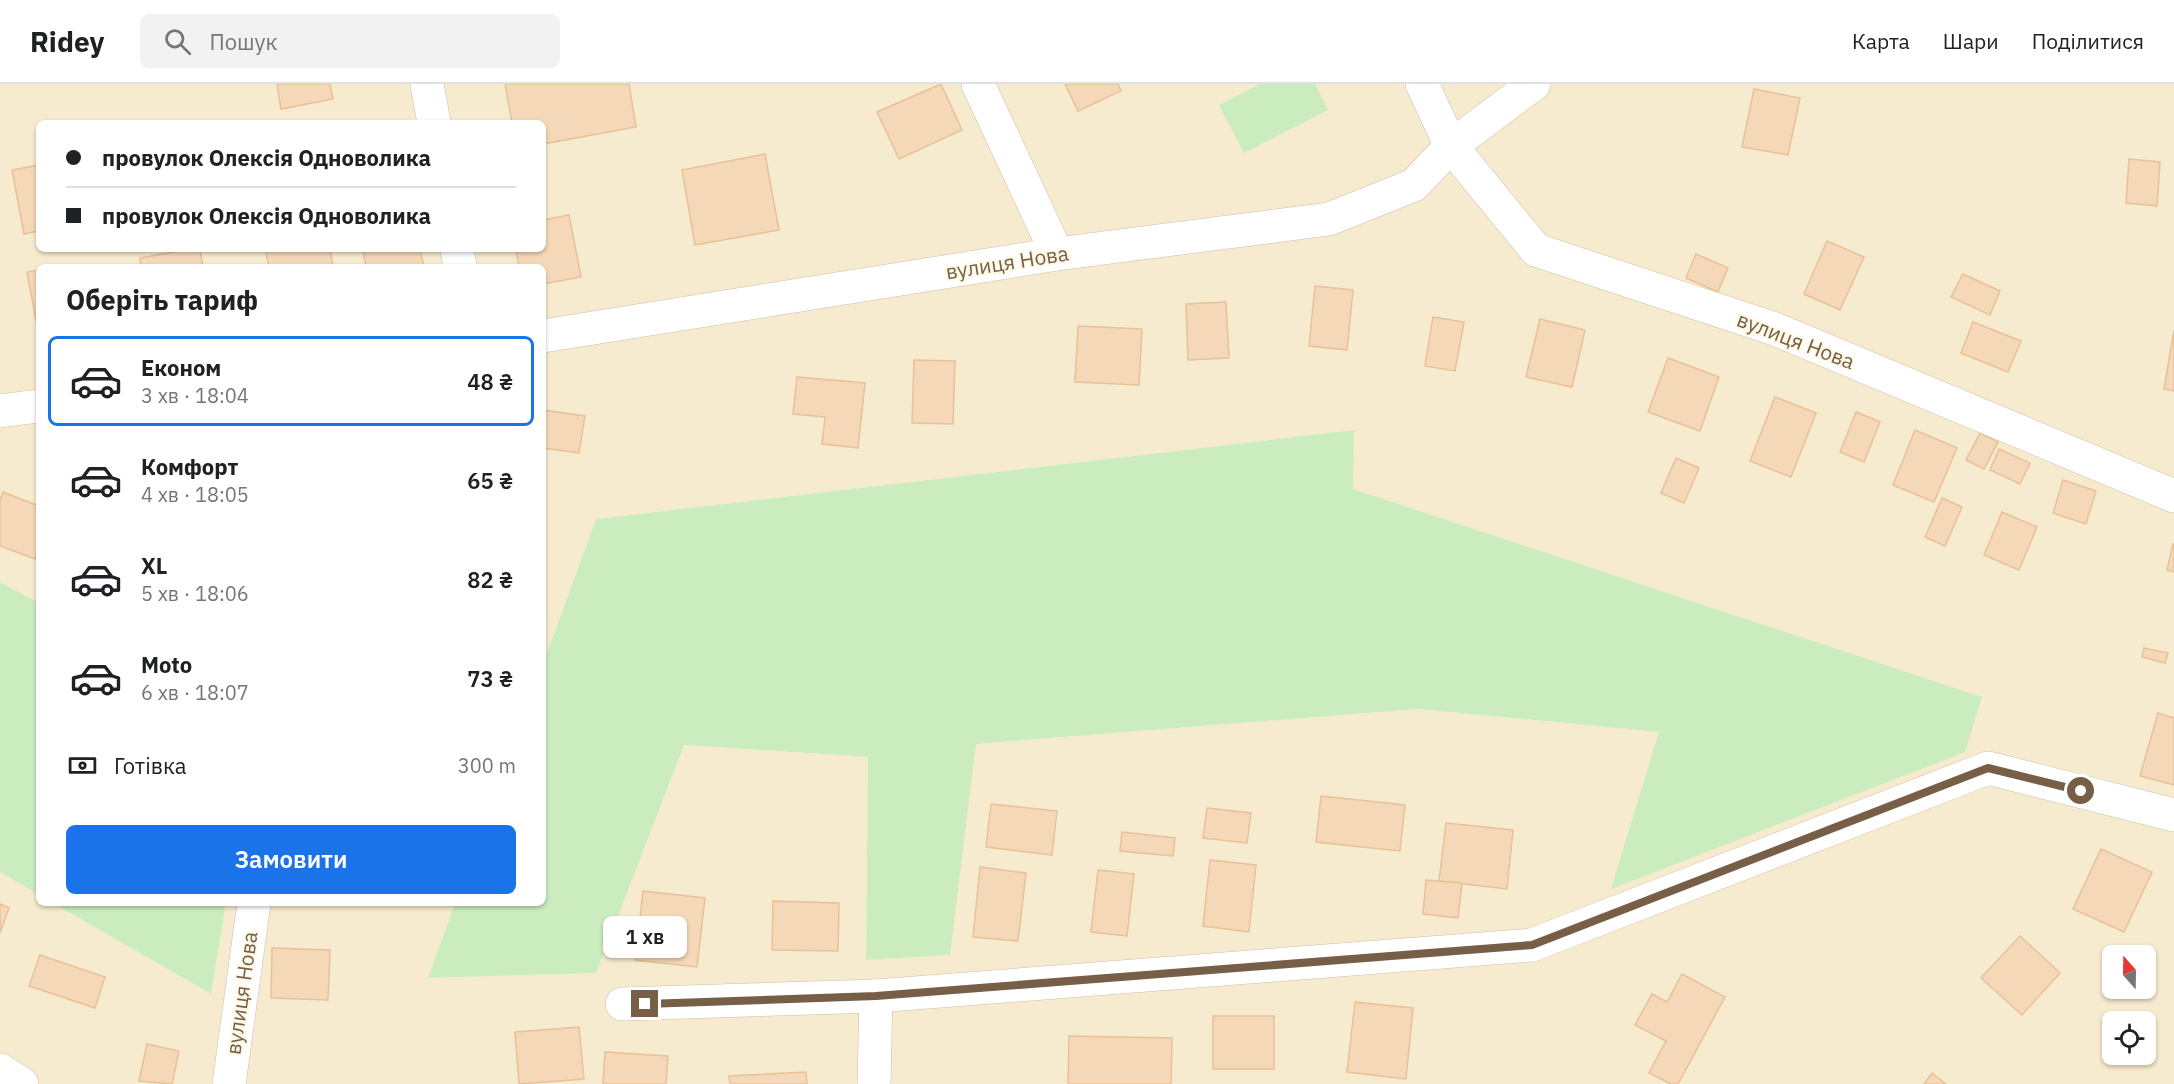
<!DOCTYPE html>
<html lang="uk">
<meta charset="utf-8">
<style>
body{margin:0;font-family:"IBM Plex Sans",sans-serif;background:#f2f2f2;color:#202124;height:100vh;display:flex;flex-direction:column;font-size:22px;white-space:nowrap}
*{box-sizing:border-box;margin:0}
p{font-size:20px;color:#757577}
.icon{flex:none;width:33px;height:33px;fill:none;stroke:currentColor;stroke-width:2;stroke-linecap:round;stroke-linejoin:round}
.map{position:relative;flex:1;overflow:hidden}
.drawer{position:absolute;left:36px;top:180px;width:510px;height:642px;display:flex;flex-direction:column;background:#fff;border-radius:9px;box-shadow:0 2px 4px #0004}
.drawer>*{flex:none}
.hud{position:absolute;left:36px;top:36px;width:510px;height:132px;border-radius:9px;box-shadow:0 2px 4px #0004;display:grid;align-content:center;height:132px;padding:0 30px;background:#fff}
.needle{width:39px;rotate:340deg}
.controls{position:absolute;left:2102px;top:861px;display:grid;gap:12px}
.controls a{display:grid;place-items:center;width:54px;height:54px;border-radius:9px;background:#fff;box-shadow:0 2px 4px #0004;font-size:30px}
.end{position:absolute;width:27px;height:27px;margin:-14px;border:8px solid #775e46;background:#fff;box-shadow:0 0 0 3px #fff}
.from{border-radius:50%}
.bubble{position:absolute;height:42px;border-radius:9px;background:#fff;box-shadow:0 2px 4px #0004;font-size:20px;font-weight:600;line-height:42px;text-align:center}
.hud b{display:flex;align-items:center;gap:21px;height:57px;font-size:22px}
.hud b+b{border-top:2px solid #e0e0e0}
.hud i{width:15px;height:15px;background:#202124}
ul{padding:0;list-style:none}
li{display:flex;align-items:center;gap:18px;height:90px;margin:0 12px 9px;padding:0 18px;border:3px solid transparent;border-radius:9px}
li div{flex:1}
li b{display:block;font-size:22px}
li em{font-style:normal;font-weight:600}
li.current{border-color:#1a73e8}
li>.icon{width:54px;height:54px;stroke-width:1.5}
h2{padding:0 30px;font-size:27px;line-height:72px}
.pay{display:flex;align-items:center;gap:15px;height:66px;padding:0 30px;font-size:22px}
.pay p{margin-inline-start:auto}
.cta{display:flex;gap:12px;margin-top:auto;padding:12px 30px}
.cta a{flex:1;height:69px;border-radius:9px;background:#1a73e8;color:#fff;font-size:24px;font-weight:600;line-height:69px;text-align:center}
header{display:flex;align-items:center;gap:36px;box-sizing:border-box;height:84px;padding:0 30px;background:#fff;border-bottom:2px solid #e0e0e0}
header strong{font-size:28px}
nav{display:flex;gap:33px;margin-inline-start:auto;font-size:21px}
.search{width:420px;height:54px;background:#f2f2f2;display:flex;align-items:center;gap:15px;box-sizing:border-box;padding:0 21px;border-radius:9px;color:#757577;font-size:22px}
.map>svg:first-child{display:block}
</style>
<header>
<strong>Ridey</strong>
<div class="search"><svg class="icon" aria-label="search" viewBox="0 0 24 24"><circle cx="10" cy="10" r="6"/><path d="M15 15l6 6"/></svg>Пошук</div>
<nav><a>Карта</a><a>Шари</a><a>Поділитися</a></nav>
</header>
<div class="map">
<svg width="2174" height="1000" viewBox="0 0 2174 1000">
<rect width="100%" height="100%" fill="#fef7e1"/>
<path fill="#f6eacf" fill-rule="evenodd" d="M0,0H2174V1000H0V788L39,811V819H53L211,910L226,819H455L428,894L596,889L684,661L868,673L866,876L949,871L976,660L1418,625L1660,648L1612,804L1982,613L1352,405L1354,346L596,435L543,580V183H39V519L0,498ZM39,39H543V165H39ZM2112,872H2145V904H2112ZM2112,938H2145V970H2112Z"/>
<g fill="#cbecbf">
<path d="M1260,0H1315L1328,26L1244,69L1219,21Z"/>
<path d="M1354,346L1353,405L1982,613L1965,668L1611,805L1659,648L1418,625L976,660L950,871L866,876L868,673L684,661L596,889L428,894L455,819H543V580L596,435Z"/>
<path d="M0,498L39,519V811L0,788Z"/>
<path d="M53,819H226L211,910Z"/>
</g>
<g fill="#f5d8b7" stroke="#e9c196" stroke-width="1.5">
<path d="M277,0H330L333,15L281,25Z"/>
<path d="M505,0H629L636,43L543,60V39H512Z"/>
<path d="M941,0L962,46L899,75L877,28Z"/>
<path d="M1065,0H1118L1121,7L1078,27Z"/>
<path d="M1754,5L1800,14L1788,71L1742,63Z"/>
<path d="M765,70L779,146L695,161L682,86Z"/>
<path d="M2129,75L2160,78L2157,122L2126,119Z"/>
<path d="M39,81V147L24,150L12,86Z"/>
<path d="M569,131L581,193L543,200V183H519L516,165H543V136Z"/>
<path d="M1827,157L1864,173L1840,226L1804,210Z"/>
<path d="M189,165H200L203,183H141L140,174Z"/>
<path d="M265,165H330L333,183H269Z"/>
<path d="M374,165H420L424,183H366L363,167Z"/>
<path d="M1696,170L1728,184L1718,208L1686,194Z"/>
<path d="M39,186V252L27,188Z"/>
<path d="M1963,190L2000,207L1990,231L1951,213Z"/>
<path d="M1315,202L1353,206L1347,266L1309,262Z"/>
<path d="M1226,218L1229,274L1188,276L1186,220Z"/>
<path d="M1433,233L1464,238L1455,287L1425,282Z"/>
<path d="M1540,235L1585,246L1572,303L1526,293Z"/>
<path d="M1973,238L2021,257L2008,288L1961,269Z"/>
<path d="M1078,242L1142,245L1139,301L1075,298Z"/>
<path d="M2174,246V307L2164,305Z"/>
<path d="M1668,274L1719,293L1700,347L1648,328Z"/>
<path d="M914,276L955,277L953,340L912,339Z"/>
<path d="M797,293L865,299L858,364L822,360L825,333L793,330Z"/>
<path d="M1775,313L1816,329L1791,393L1750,377Z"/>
<path d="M543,326L585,332L579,369L543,364Z"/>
<path d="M1856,328L1880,338L1864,378L1840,368Z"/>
<path d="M1915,346L1957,364L1934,418L1893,401Z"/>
<path d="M1980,349L1998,358L1984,385L1966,376Z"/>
<path d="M1999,365L2030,379L2020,400L1990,386Z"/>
<path d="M1676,374L1699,384L1684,419L1661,409Z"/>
<path d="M2063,396L2096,407L2086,440L2053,429Z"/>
<path d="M3,408L39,422V465L35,475L0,462V416Z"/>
<path d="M1942,414L1962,423L1945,462L1925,453Z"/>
<path d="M2002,428L2037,443L2019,486L1984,471Z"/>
<path d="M2173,460H2174V488L2167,486Z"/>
<path d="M2144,564L2168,569L2165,579L2142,573Z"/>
<path d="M2158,629L2174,634V701L2140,692Z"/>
<path d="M1321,712L1405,721L1400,767L1316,758Z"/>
<path d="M991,720L1057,727L1052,771L986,763Z"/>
<path d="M1207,724L1251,729L1247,759L1203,754Z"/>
<path d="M1446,739L1513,746L1507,805L1439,797Z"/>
<path d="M1122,748L1175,754L1173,772L1120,767Z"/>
<path d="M2101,765L2152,788L2124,848L2073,825Z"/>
<path d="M1210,776L1256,781L1249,848L1203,842Z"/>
<path d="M980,783L1026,789L1018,857L973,853Z"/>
<path d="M1098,786L1134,790L1127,852L1091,848Z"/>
<path d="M1426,796L1462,799L1458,834L1423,830Z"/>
<path d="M643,807L705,814L697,883L635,876Z"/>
<path d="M773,817L839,819L838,867L772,866Z"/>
<path d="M0,820L9,824L0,849Z"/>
<path d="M2020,852L2060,889L2022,931L1981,894Z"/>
<path d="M272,864L330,866L328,916L271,914Z"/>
<path d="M40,871L105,893L95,924L29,902Z"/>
<path d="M1682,890L1725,913L1678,1000H1671L1649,989L1666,957L1635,941L1652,910L1667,918Z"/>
<path d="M1355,918L1413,924L1406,995L1347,988Z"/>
<rect x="1213" y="932" width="61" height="53"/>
<path d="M579,943L584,995L519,1000L515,948Z"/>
<path d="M1069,952L1172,954L1171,1000H1068Z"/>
<path d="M147,960L179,967L172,1000L139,997Z"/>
<path d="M605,968L668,972L666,1000H603Z"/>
<path d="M806,988L807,1000H730L729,992Z"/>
<path d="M1932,989L1946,1000H1924Z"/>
</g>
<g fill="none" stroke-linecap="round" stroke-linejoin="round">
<g stroke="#d0bfa7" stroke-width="34">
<g id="street">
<path d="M427,0L434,39"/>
<path d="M978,0L1057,170"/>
<path d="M1422,0L1451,62L1536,166L1775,245L2174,412"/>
<path d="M457,165L460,183"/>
<path d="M543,252L1057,170L1329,135L1414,101L1451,62L1534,0"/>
<path d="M0,327L39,322"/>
<path d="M622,920L876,912"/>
<path d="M0,986L22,1000"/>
<path d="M229,1000L254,819"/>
<path d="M874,1000L876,912L1532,861L1988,684L2174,731"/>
</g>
</g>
<use href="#street" stroke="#fff" stroke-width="33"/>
</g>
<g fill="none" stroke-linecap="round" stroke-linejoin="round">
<path stroke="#775e46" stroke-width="8" d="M645,920L876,912L1532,861L1988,684L2081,707"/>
</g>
<g text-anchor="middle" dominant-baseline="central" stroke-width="4.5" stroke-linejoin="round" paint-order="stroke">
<g font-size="21" fill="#775e46" stroke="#fff9e9">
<text transform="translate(1007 178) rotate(-9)">вулиця Нова</text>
<text transform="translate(1796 256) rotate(21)">вулиця Нова</text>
<text transform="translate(241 909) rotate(-82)">вулиця Нова</text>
</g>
</g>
</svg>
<div class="controls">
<a><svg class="needle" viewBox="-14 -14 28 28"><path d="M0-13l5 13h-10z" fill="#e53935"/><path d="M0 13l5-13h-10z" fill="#757577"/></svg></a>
<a><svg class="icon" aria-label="locate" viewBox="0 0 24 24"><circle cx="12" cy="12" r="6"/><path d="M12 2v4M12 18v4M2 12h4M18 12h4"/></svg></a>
</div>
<i class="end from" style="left:2081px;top:707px"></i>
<i class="end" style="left:645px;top:920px"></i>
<div class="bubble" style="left:603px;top:832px;width:84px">1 хв</div>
<div class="hud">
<b><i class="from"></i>провулок Олексія Одноволика</b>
<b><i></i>провулок Олексія Одноволика</b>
</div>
<section class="drawer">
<h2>Оберіть тариф</h2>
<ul>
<li class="current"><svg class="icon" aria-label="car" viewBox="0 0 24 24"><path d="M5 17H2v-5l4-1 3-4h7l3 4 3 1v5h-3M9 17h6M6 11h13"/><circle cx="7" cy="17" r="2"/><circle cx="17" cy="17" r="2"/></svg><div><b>Економ</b><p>3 хв · 18:04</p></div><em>48 ₴</em></li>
<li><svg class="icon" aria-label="car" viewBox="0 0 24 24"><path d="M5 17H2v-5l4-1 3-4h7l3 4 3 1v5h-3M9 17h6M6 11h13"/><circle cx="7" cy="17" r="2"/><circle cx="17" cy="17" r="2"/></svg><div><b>Комфорт</b><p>4 хв · 18:05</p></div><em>65 ₴</em></li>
<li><svg class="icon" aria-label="car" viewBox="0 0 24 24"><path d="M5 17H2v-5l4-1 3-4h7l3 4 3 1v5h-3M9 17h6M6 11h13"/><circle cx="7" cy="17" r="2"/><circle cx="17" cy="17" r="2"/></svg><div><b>XL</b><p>5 хв · 18:06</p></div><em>82 ₴</em></li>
<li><svg class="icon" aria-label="car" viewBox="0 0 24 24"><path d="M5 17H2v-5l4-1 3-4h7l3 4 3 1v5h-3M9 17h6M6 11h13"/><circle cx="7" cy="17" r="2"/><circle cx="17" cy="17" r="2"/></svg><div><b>Moto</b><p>6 хв · 18:07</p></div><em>73 ₴</em></li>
</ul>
<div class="pay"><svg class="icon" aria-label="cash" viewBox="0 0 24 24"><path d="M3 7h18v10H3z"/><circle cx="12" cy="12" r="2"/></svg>Готівка<p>300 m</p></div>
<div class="cta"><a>Замовити</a></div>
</section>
</div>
